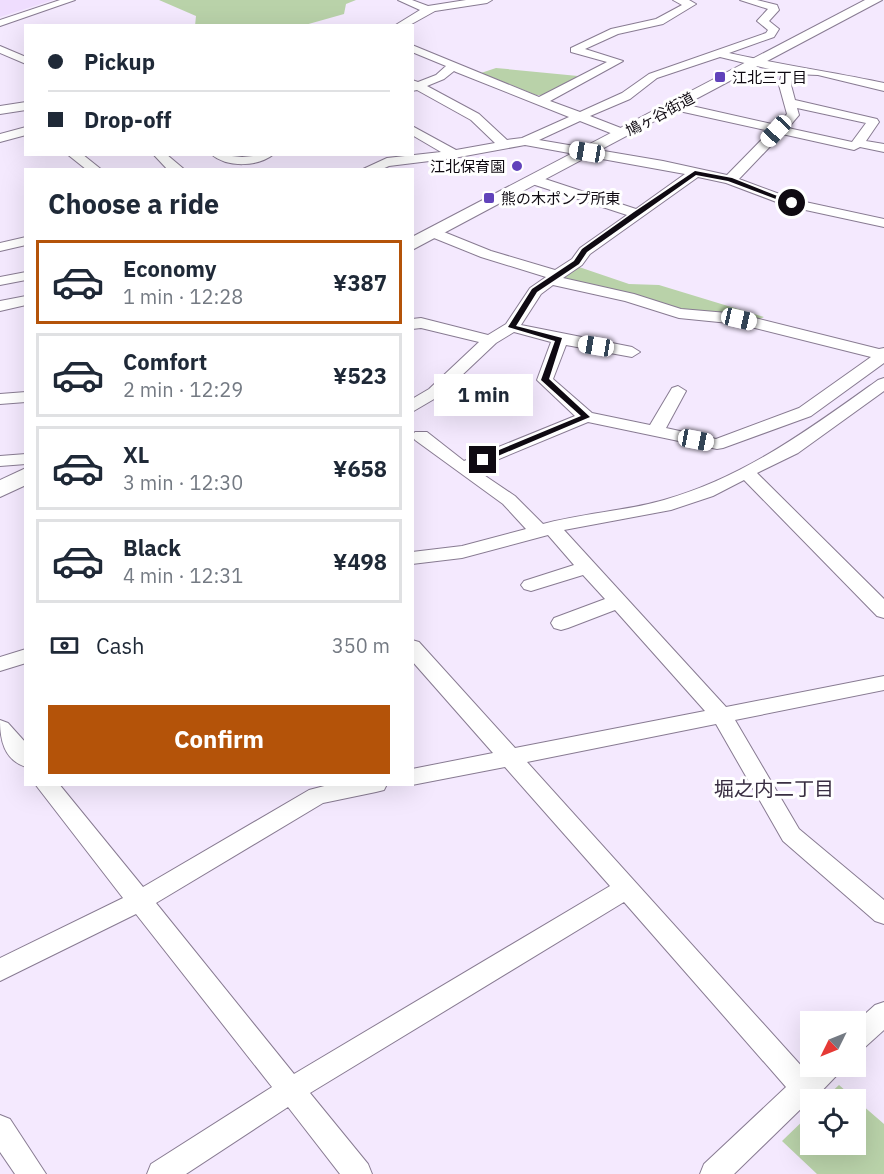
<!DOCTYPE html>
<meta charset="utf-8">
<style>
body{margin:0;font-family:"IBM Plex Sans","Noto Sans JP",sans-serif;background:#f6f6f7;color:#1f2937;height:100vh;display:flex;flex-direction:column;font-size:22px;white-space:nowrap}
*{box-sizing:border-box;margin:0}
p{font-size:20px;color:#747a83}
.icon{flex:none;width:33px;height:33px;fill:none;stroke:currentColor;stroke-width:2;stroke-linecap:round;stroke-linejoin:round}
.map{position:relative;flex:1;overflow:hidden}
.drawer{position:absolute;left:24px;top:168px;width:390px;height:618px;display:flex;flex-direction:column;background:#fff;border-radius:0px;box-shadow:0 6px 24px #0002}
.drawer>*{flex:none}
.guide{position:absolute;left:24px;top:24px;width:390px;height:132px;border-radius:0px;box-shadow:0 6px 24px #0002;display:grid;align-content:center;height:132px;padding:0 24px;background:#fff}
.needle{width:39px;rotate:227deg}
.controls{position:absolute;left:800px;top:1011px;display:grid;gap:12px}
.controls a{display:grid;place-items:center;width:66px;height:66px;border-radius:0px;background:#fff;box-shadow:0 6px 24px #0002;font-size:30px}
.end{position:absolute;width:27px;height:27px;margin:-14px;border:8px solid #0f0a12;background:#fff;box-shadow:0 0 0 3px #fff}
.from{border-radius:50%}
.bubble{position:absolute;height:42px;border-radius:0px;background:#fff;box-shadow:0 6px 24px #0002;font-size:20px;font-weight:700;line-height:42px;text-align:center}
.car{position:absolute;width:18px;height:36px;margin:-18px -9px;border-radius:8px;box-shadow:0 0 4px 2px #0007;background:linear-gradient(#fff 24%,#345 0 40%,#fff 0 76%,#345 0 86%,#fff 0)}
.guide b{display:flex;align-items:center;gap:21px;height:57px;font-size:22px}
.guide b+b{border-top:2px solid #e0e1e3}
.guide i{width:15px;height:15px;background:#1f2937}
ul{padding:0;list-style:none}
li{display:flex;align-items:center;gap:18px;height:84px;margin:0 12px 9px;padding:0 12px;border:3px solid #e0e1e3;border-radius:0px}
li div{flex:1}
li b{display:block;font-size:22px}
li em{font-style:normal;font-weight:700}
li.active{border-color:#b45309}
li>.icon{width:54px;height:54px;stroke-width:1.5}
h2{padding:0 24px;font-size:27px;line-height:72px}
.pay{display:flex;align-items:center;gap:15px;height:66px;padding:0 24px;font-size:22px}
.pay p{margin-inline-start:auto}
.action{display:flex;gap:12px;margin-top:auto;padding:12px 24px}
.action a{flex:1;height:69px;border-radius:0px;background:#b45309;color:#fff;font-size:24px;font-weight:700;line-height:69px;text-align:center}
.map>svg:first-child{display:block}
</style>
<div class="map">
<svg width="884" height="1174" viewBox="0 0 884 1174">
<rect width="100%" height="100%" fill="#f4e9fe"/>
<path fill="#efddfe" d="M0,0H53L0,17Z"/>
<g fill="#b9d2a9">
<path d="M159,0H356L346,4L344,14L305,25L195,26L196,16Z"/>
<path d="M496,68L578,76L544,95H536L481,73Z"/>
<path d="M579,267L629,284L659,285L764,317L758,320L682,309L561,278Z"/>
<path d="M839,1085L884,1124V1174H817L782,1141L810,1114V1144H855V1100L824,1099Z"/>
</g>
<g fill="none" stroke-linecap="round" stroke-linejoin="round">
<g stroke="#887b92" stroke-width="2">
<g id="minor">
<path d="M60,0H75L0,26V20Z"/>
<path d="M398,0H412L428,6L466,0H492L487,3L435,11L408,26H394L420,10Z"/>
<path d="M673,0H689L696,4L663,24L618,34L585,49L623,61L550,101L580,112L622,93L649,74L766,33L768,30L757,21L768,9L740,0H757L777,5L779,10L769,21L779,29L774,37L729,53C781,65 832,72 884,83V91L818,75L793,74L791,85L795,100L877,119L879,122L866,141L884,144V152L860,147L854,150L782,134L739,179L796,200L884,219V227L787,206L726,183L698,177L590,254L582,265L563,278L634,294L681,309L739,314L879,349L884,348V363L811,416L723,448L717,449L588,422L475,469L515,496L543,524C583,513 626,511 664,500C745,477 811,428 878,380L884,378V391L798,453L757,473L884,599V618L877,616L744,480L713,496L671,510L564,530L726,707L884,676V690L735,720L799,829L884,900V924L875,921L783,841L716,724L527,762L805,1070L810,1065L841,1066L838,1074L815,1098L810,1100L734,1174H700L704,1164L786,1087L624,902L310,1093L368,1164L372,1174H340L288,1107L186,1174H147L151,1164L272,1087L136,914L0,981V958L123,898L35,784H59L143,887L309,790L332,784H387L384,790L376,792L323,803L156,903L294,1074L610,886L505,767L412,785L409,784H412V769L493,753L412,661V640L419,642L515,748L705,711L615,610L568,628L561,630L554,628L551,623L554,618L605,599L583,575L531,591L524,589L521,585L524,581L574,565L548,535L462,558L412,564V552L462,546L526,529L503,504L415,440L412,436L415,432H427L464,461L575,416L537,380L551,342L514,332L496,343L441,395L412,412V399L429,389L479,342L421,328L412,329V319L421,318L488,335L506,324L530,288L546,277L481,257L429,236L427,233L429,230H439L491,251L555,270L572,259L580,248L627,215L529,183L527,180L529,177H539L636,209L685,174L525,145L454,158L389,166L380,170H361L387,158L441,152L412,135V126L456,150L495,143L471,120L417,90L412,91V80L418,82L436,75L446,66L412,52V45L539,97L607,62L571,52V48L611,29L656,19L682,5ZM720,57L782,72L779,85L787,114L776,125L674,102L670,103V109L770,131L727,175L663,161L539,140L580,121L618,136H626L628,133L626,130L590,116L630,99L657,78ZM454,71L456,72L569,117L522,138L507,140L479,114L427,86L444,79ZM797,108L866,123L852,142L788,128L799,115ZM553,285L625,301L679,318L739,324L871,357L799,408L716,439L666,428L686,391L678,386L672,388L650,425L592,413L553,379L566,345L632,357L640,352L632,347L521,325L541,294Z"/>
<path d="M0,46L26,57V64L0,53Z"/>
<path d="M26,102V110L0,114V106Z"/>
<path d="M26,127V135L0,142V134Z"/>
<path d="M67,154H82L102,170H87Z"/>
<path d="M153,154H166L185,170H168Z"/>
<path d="M211,154L242,157L274,154C258,167 227,168 211,154Z"/>
<path d="M26,237V245L0,251V243Z"/>
<path d="M26,272V280L0,285V277Z"/>
<path d="M26,296V305L0,311V301Z"/>
<path d="M26,392V402L0,404V394Z"/>
<path d="M26,454V464L0,466V456Z"/>
<path d="M26,649V663L0,671V657Z"/>
<path d="M0,720L8,723L26,743V767C4,760 0,740 0,720Z"/>
<path d="M884,1002V1030L864,1048L855,1052V1023L875,1005Z"/>
<path d="M0,1115L10,1119L46,1174H15L0,1152Z"/>
</g>
</g>
<g stroke="#887b92" stroke-width="2">
<g id="major">
<path d="M865,0H882L412,250V237Z"/>
<path d="M26,468V485L0,497V480Z"/>
</g>
</g>
<use href="#minor" fill="#fff" fill-rule="evenodd"/>
<use href="#major" fill="#fff" fill-rule="evenodd"/>
</g>
<path fill="#0f0a12" d="M695,171L732,178L795,203L789,204L728,181L696,175L587,252L579,264L537,292L516,326L562,338L549,379L590,417L486,461H480V458L581,416L541,380L555,341L508,327L532,289L574,261L582,249L634,212Z"/>
<g fill="#6143bb" stroke="#fff" stroke-width="2">
<rect x="714" y="71" width="12" height="12" rx="3"/>
<circle cx="517" cy="166" r="6"/>
<rect x="483" y="192" width="12" height="12" rx="3"/>
</g>
<g text-anchor="middle" dominant-baseline="central" stroke-width="6" stroke-linejoin="round" paint-order="stroke">
<g font-size="15" fill="#0f0a12" stroke="#fff" text-anchor="start">
<text x="732" y="77">江北三丁目</text>
<text x="505" y="166" text-anchor="end">江北保育園</text>
<text x="501" y="198">熊の木ポンプ所東</text>
</g>
<g font-size="15" fill="#0f0a12" stroke="#fff">
<text transform="translate(660 114) rotate(-28)">鳩ヶ谷街道</text>
</g>
<g font-size="20" fill="#392e42" stroke="#fff">
<text x="774" y="788">堀之内二丁目</text>
</g>
</g>
</svg>
<div class="controls">
<a><svg class="needle" viewBox="-14 -14 28 28"><path d="M0-13l5 13h-10z" fill="#e53935"/><path d="M0 13l5-13h-10z" fill="#747a83"/></svg></a>
<a><svg class="icon" aria-label="locate" viewBox="0 0 24 24"><circle cx="12" cy="12" r="6"/><path d="M12 2v4M12 18v4M2 12h4M18 12h4"/></svg></a>
</div>
<i class="end from" style="left:792px;top:203px"></i>
<i class="end" style="left:483px;top:460px"></i>
<div class="bubble" style="left:434px;top:374px;width:99px">1 min</div>
<i class="car" style="left:776px;top:131px;rotate:223deg"></i>
<i class="car" style="left:587px;top:152px;rotate:280deg"></i>
<i class="car" style="left:739px;top:319px;rotate:103deg"></i>
<i class="car" style="left:596px;top:346px;rotate:279deg"></i>
<i class="car" style="left:696px;top:440px;rotate:101deg"></i>
<div class="guide">
<b><i class="from"></i>Pickup</b>
<b><i></i>Drop-off</b>
</div>
<section class="drawer">
<h2>Choose a ride</h2>
<ul>
<li class="active"><svg class="icon" aria-label="car" viewBox="0 0 24 24"><path d="M5 17H2v-5l4-1 3-4h7l3 4 3 1v5h-3M9 17h6M6 11h13"/><circle cx="7" cy="17" r="2"/><circle cx="17" cy="17" r="2"/></svg><div><b>Economy</b><p>1 min · 12:28</p></div><em>¥387</em></li>
<li><svg class="icon" aria-label="car" viewBox="0 0 24 24"><path d="M5 17H2v-5l4-1 3-4h7l3 4 3 1v5h-3M9 17h6M6 11h13"/><circle cx="7" cy="17" r="2"/><circle cx="17" cy="17" r="2"/></svg><div><b>Comfort</b><p>2 min · 12:29</p></div><em>¥523</em></li>
<li><svg class="icon" aria-label="car" viewBox="0 0 24 24"><path d="M5 17H2v-5l4-1 3-4h7l3 4 3 1v5h-3M9 17h6M6 11h13"/><circle cx="7" cy="17" r="2"/><circle cx="17" cy="17" r="2"/></svg><div><b>XL</b><p>3 min · 12:30</p></div><em>¥658</em></li>
<li><svg class="icon" aria-label="car" viewBox="0 0 24 24"><path d="M5 17H2v-5l4-1 3-4h7l3 4 3 1v5h-3M9 17h6M6 11h13"/><circle cx="7" cy="17" r="2"/><circle cx="17" cy="17" r="2"/></svg><div><b>Black</b><p>4 min · 12:31</p></div><em>¥498</em></li>
</ul>
<div class="pay"><svg class="icon" aria-label="cash" viewBox="0 0 24 24"><path d="M3 7h18v10H3z"/><circle cx="12" cy="12" r="2"/></svg>Cash<p>350 m</p></div>
<div class="action"><a>Confirm</a></div>
</section>
</div>
